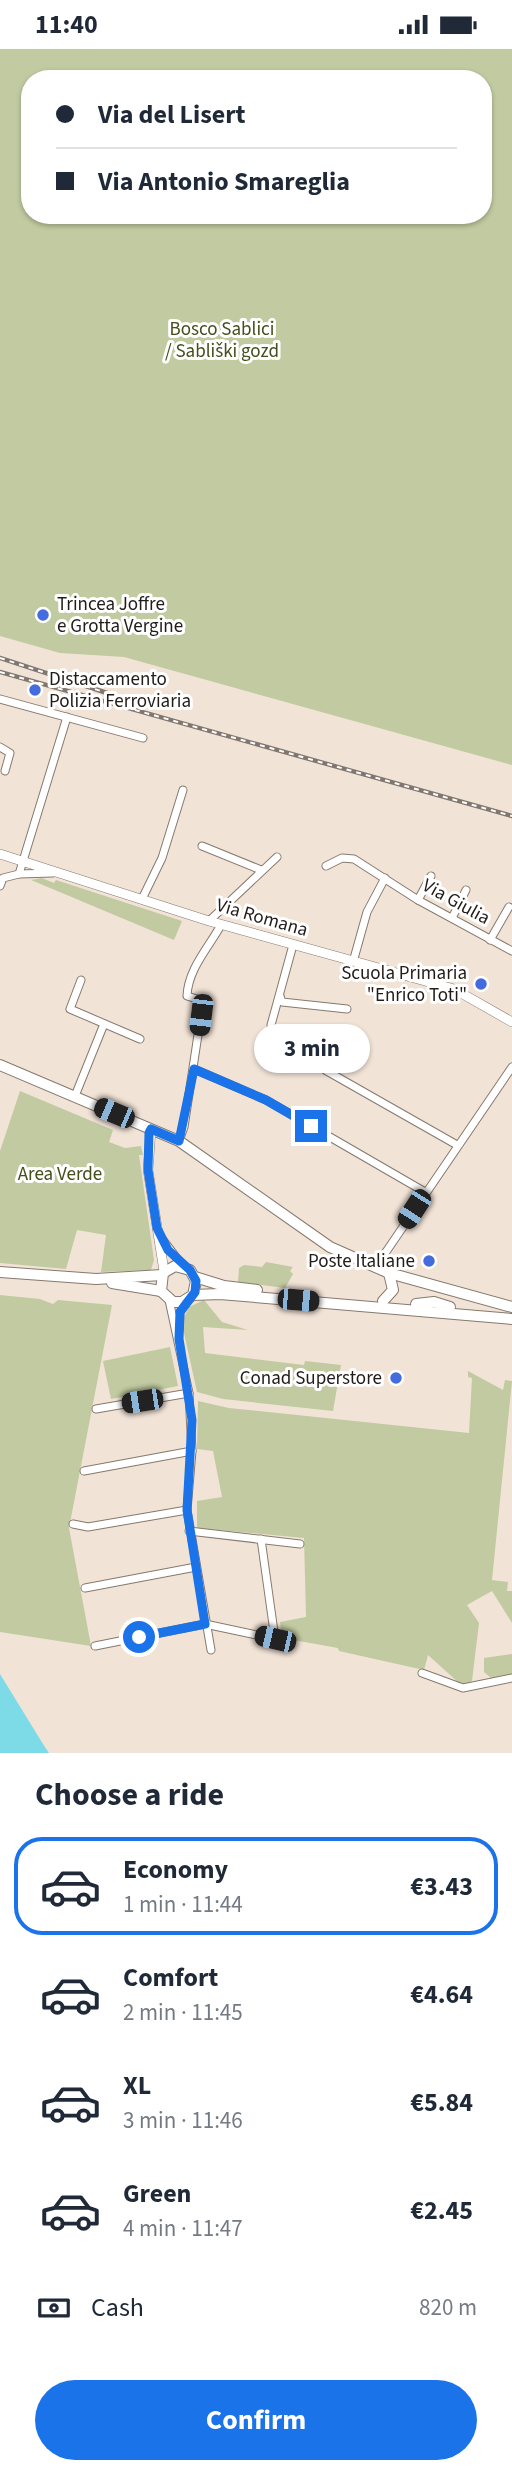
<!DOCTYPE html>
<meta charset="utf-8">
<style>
body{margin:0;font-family:"Source Sans 3",sans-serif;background:#f6f6f7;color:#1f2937;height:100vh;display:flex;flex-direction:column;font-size:26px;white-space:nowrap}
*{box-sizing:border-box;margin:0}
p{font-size:23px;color:#747a83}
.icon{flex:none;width:38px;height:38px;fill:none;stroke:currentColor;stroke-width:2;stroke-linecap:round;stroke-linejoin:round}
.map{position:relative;height:1704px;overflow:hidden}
.side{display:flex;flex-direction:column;background:#fff;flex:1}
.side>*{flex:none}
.banner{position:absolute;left:21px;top:21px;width:471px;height:154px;border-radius:28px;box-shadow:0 2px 5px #0004;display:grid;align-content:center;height:154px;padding:0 35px;background:#fff}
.end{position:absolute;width:32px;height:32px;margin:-16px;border:9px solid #1a73e8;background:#fff;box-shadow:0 0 0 4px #fff}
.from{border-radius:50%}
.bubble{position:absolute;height:49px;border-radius:24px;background:#fff;box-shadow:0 2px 5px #0004;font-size:23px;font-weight:700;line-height:49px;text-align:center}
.car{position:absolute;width:21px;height:42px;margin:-21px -10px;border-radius:9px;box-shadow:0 0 5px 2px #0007;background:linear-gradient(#222 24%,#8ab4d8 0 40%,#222 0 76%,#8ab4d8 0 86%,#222 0)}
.banner b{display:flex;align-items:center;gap:24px;height:66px;font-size:26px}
.banner b+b{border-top:2px solid #e0e1e3}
.banner i{width:18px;height:18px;background:#1f2937}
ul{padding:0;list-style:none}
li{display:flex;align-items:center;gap:21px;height:98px;margin:0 14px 10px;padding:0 21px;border:4px solid transparent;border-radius:28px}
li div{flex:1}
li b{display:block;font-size:26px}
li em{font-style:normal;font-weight:700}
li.active{border-color:#1a73e8}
li>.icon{width:63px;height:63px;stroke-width:1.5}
h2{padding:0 35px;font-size:32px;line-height:84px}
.pay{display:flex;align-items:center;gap:18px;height:77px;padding:0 35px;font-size:26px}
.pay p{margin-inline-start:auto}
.cta{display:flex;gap:14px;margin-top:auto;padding:14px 35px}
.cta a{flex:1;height:80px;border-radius:42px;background:#1a73e8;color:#fff;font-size:28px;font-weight:700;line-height:80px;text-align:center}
.status{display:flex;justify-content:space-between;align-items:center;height:49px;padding:0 35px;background:#fff;direction:ltr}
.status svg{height:19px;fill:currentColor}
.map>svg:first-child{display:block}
</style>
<div class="status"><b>11:40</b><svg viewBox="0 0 49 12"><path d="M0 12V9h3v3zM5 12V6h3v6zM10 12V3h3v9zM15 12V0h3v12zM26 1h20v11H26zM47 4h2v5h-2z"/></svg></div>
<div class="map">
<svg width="512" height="1704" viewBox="0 0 512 1704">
<rect width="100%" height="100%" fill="#f2e3d7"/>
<g fill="#c1caa0" fill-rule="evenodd">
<path d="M0,0H512V716L124,608L60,604L0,587ZM30,30H483V166H30Z"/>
<path d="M42,829L54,834L56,831L182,872L174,891L31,831Z"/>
<path d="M20,1042L113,1081L109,1093L125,1099L141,1097L143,1106H139L154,1211L151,1221L101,1223L106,1186L77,1181L66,1220L0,1214V1102Z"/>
<path d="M266,1213L293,1218L290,1222L293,1225L285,1239L238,1233L239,1219L244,1216L262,1218Z"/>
<path d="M0,1246L40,1250L53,1255L58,1251L112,1256L69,1479L91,1597L0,1583Z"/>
<path d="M204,1251L222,1273L248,1281L203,1278L205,1304L304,1316L305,1312L341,1316L333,1362L223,1350L197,1343L184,1284V1269L189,1258Z"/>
<path d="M170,1298L178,1337L111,1350L103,1312Z"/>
<path d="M468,1322L503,1341L505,1331L512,1332L492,1531L508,1533L507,1542H512V1574L492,1542L467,1556L479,1574L472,1632L469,1634H459L428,1606L424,1621L339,1602L338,1599L282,1589L280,1573L306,1568L304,1489L197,1479V1452L222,1448L213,1402L197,1400L198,1352L229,1359L469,1384L472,1329L468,1328Z"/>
<path d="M512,1605V1625L491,1629L484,1623V1609Z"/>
</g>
<path fill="#7ddbe8" d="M0,1625L43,1695L49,1704H0Z"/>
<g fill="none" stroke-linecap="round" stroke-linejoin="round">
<g stroke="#86796d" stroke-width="9">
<g id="minor">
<path d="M0,650L143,689"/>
<path d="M0,698L10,704L5,722"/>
<path d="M202,797L261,821"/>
<path d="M326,817L342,809L354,810L418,851L512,902"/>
<path d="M19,825L53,824"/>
<path d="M0,837L3,829L19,825L67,668"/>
<path d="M142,850L162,809L183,741"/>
<path d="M418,851L431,827"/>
<path d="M452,869L466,841"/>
<path d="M209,872L277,808"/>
<path d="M490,891L509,858"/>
<path d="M353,913L367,863L385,829"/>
<path d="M81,931L70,960L140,990"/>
<path d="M280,947L282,953L347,960"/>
<path d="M207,953L187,947C188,920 209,898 221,876"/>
<path d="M271,976L293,896"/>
<path d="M194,1020L266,1051L425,1143"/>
<path d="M325,1021L457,1096"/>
<path d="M75,1047L104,975"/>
<path d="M179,1092L184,1078L201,966"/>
<path d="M160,1187L182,1216"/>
<path d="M375,1219L512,1018"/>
<path d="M169,1251L189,1344L192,1402L187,1461L211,1601"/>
<path d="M179,1282L180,1263L187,1252"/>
<path d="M96,1360L189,1344"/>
<path d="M84,1422L192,1402"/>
<path d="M73,1475L88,1478L187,1461"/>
<path d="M189,1482L300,1495"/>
<path d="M85,1539L196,1518"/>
<path d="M95,1597L205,1575L275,1590L261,1490"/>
<path d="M422,1624L463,1639L512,1629"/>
</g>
</g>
<g stroke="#86796d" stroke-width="10">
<g id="tertiary">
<path d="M0,805L209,872L454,940L512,973"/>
<path d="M151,1080L148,1121L164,1222"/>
</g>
</g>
<g stroke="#86796d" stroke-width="12">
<g id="secondary">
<path d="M0,1016L179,1092L330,1198L389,1224L512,1258"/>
<path d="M383,1252L393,1241L389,1224"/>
</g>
</g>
<g stroke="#86796d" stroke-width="12">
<g id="primary">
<path d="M0,1223L96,1230L162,1226"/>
<path d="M195,1228L224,1237L257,1241"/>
<path d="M112,1234L161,1242"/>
<path d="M193,1246L196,1232L190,1221L175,1217L163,1224L161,1242L173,1253H182L193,1246L220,1245L512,1270"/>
<path d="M416,1255L434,1253L450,1258"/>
</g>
</g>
<use href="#minor" stroke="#fff" stroke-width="7"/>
<use href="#tertiary" stroke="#fff" stroke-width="9"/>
<use href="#secondary" stroke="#fff" stroke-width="10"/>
<use href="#primary" stroke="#fff" stroke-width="10"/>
<g stroke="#81776f" stroke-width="4.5">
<g id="rail">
<path d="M0,609L110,645"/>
<path d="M0,623L512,767"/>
</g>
</g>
<use href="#rail" stroke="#fff" stroke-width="2" stroke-dasharray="5" stroke-linecap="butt"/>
</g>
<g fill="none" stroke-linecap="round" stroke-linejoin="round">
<path stroke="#1a73e8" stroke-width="9" d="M139,1588L205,1575L187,1461L192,1371L179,1290L180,1263L195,1243L196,1232L190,1221L168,1201L157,1179L148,1121L149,1084L151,1080L179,1092L194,1020L266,1051L311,1077"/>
</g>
<g fill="#456cde" stroke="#fff" stroke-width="2.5">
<circle cx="43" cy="566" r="7"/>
<circle cx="35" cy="641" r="7"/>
<circle cx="481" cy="935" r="7"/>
<circle cx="429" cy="1212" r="7"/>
<circle cx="396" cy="1329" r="7"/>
</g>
<g text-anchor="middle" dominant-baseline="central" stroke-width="6" stroke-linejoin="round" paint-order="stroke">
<g font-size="19" fill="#464e1b" stroke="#fff">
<text x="222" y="280">Bosco Sablici<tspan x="222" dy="22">/ Sabliški gozd</tspan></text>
<text x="60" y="1125">Area Verde</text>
</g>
<g font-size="19" fill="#221c18" stroke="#fff" text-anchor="end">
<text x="57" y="555" text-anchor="start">Trincea Joffre<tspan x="57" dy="22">e Grotta Vergine</tspan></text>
<text x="49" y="630" text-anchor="start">Distaccamento<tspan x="49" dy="22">Polizia Ferroviaria</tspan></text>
<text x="467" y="924">Scuola Primaria<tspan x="467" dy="22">"Enrico Toti"</tspan></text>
<text x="415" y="1212">Poste Italiane</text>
<text x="382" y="1329">Conad Superstore</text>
</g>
<g font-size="19" fill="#221c18" stroke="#fff">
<text transform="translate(456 853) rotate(29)">Via Giulia</text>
<text transform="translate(262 869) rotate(16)">Via Romana</text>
</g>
</g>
</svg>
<i class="end from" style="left:139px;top:1588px"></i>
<i class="end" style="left:311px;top:1077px"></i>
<div class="bubble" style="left:254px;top:975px;width:116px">3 min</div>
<i class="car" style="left:201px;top:966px;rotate:187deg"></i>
<i class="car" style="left:114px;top:1064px;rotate:293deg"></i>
<i class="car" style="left:414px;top:1160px;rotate:213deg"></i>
<i class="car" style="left:298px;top:1251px;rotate:95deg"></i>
<i class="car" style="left:142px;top:1352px;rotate:261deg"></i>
<i class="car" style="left:275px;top:1590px;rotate:283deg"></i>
<div class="banner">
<b><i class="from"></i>Via del Lisert</b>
<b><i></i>Via Antonio Smareglia</b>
</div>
</div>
<section class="side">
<h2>Choose a ride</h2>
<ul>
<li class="active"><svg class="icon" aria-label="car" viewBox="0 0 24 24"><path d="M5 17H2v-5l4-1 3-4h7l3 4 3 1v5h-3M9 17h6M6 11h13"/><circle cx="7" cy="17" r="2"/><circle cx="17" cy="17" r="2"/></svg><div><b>Economy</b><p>1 min · 11:44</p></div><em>€3.43</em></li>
<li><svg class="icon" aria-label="car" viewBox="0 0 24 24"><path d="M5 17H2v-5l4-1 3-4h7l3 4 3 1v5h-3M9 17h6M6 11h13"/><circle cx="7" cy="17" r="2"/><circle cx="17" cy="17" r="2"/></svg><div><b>Comfort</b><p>2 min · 11:45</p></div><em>€4.64</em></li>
<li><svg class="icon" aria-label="car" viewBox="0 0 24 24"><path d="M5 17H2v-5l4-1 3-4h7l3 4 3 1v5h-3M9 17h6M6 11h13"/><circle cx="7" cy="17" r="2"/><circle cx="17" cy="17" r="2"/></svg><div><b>XL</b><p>3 min · 11:46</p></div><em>€5.84</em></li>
<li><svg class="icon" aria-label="car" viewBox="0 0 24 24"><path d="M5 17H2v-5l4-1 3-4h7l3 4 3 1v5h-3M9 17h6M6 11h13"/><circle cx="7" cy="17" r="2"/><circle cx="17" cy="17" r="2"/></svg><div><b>Green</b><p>4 min · 11:47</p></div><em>€2.45</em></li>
</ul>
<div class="pay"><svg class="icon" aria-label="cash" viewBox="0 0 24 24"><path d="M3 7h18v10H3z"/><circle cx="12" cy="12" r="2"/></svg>Cash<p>820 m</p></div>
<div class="cta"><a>Confirm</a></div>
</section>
